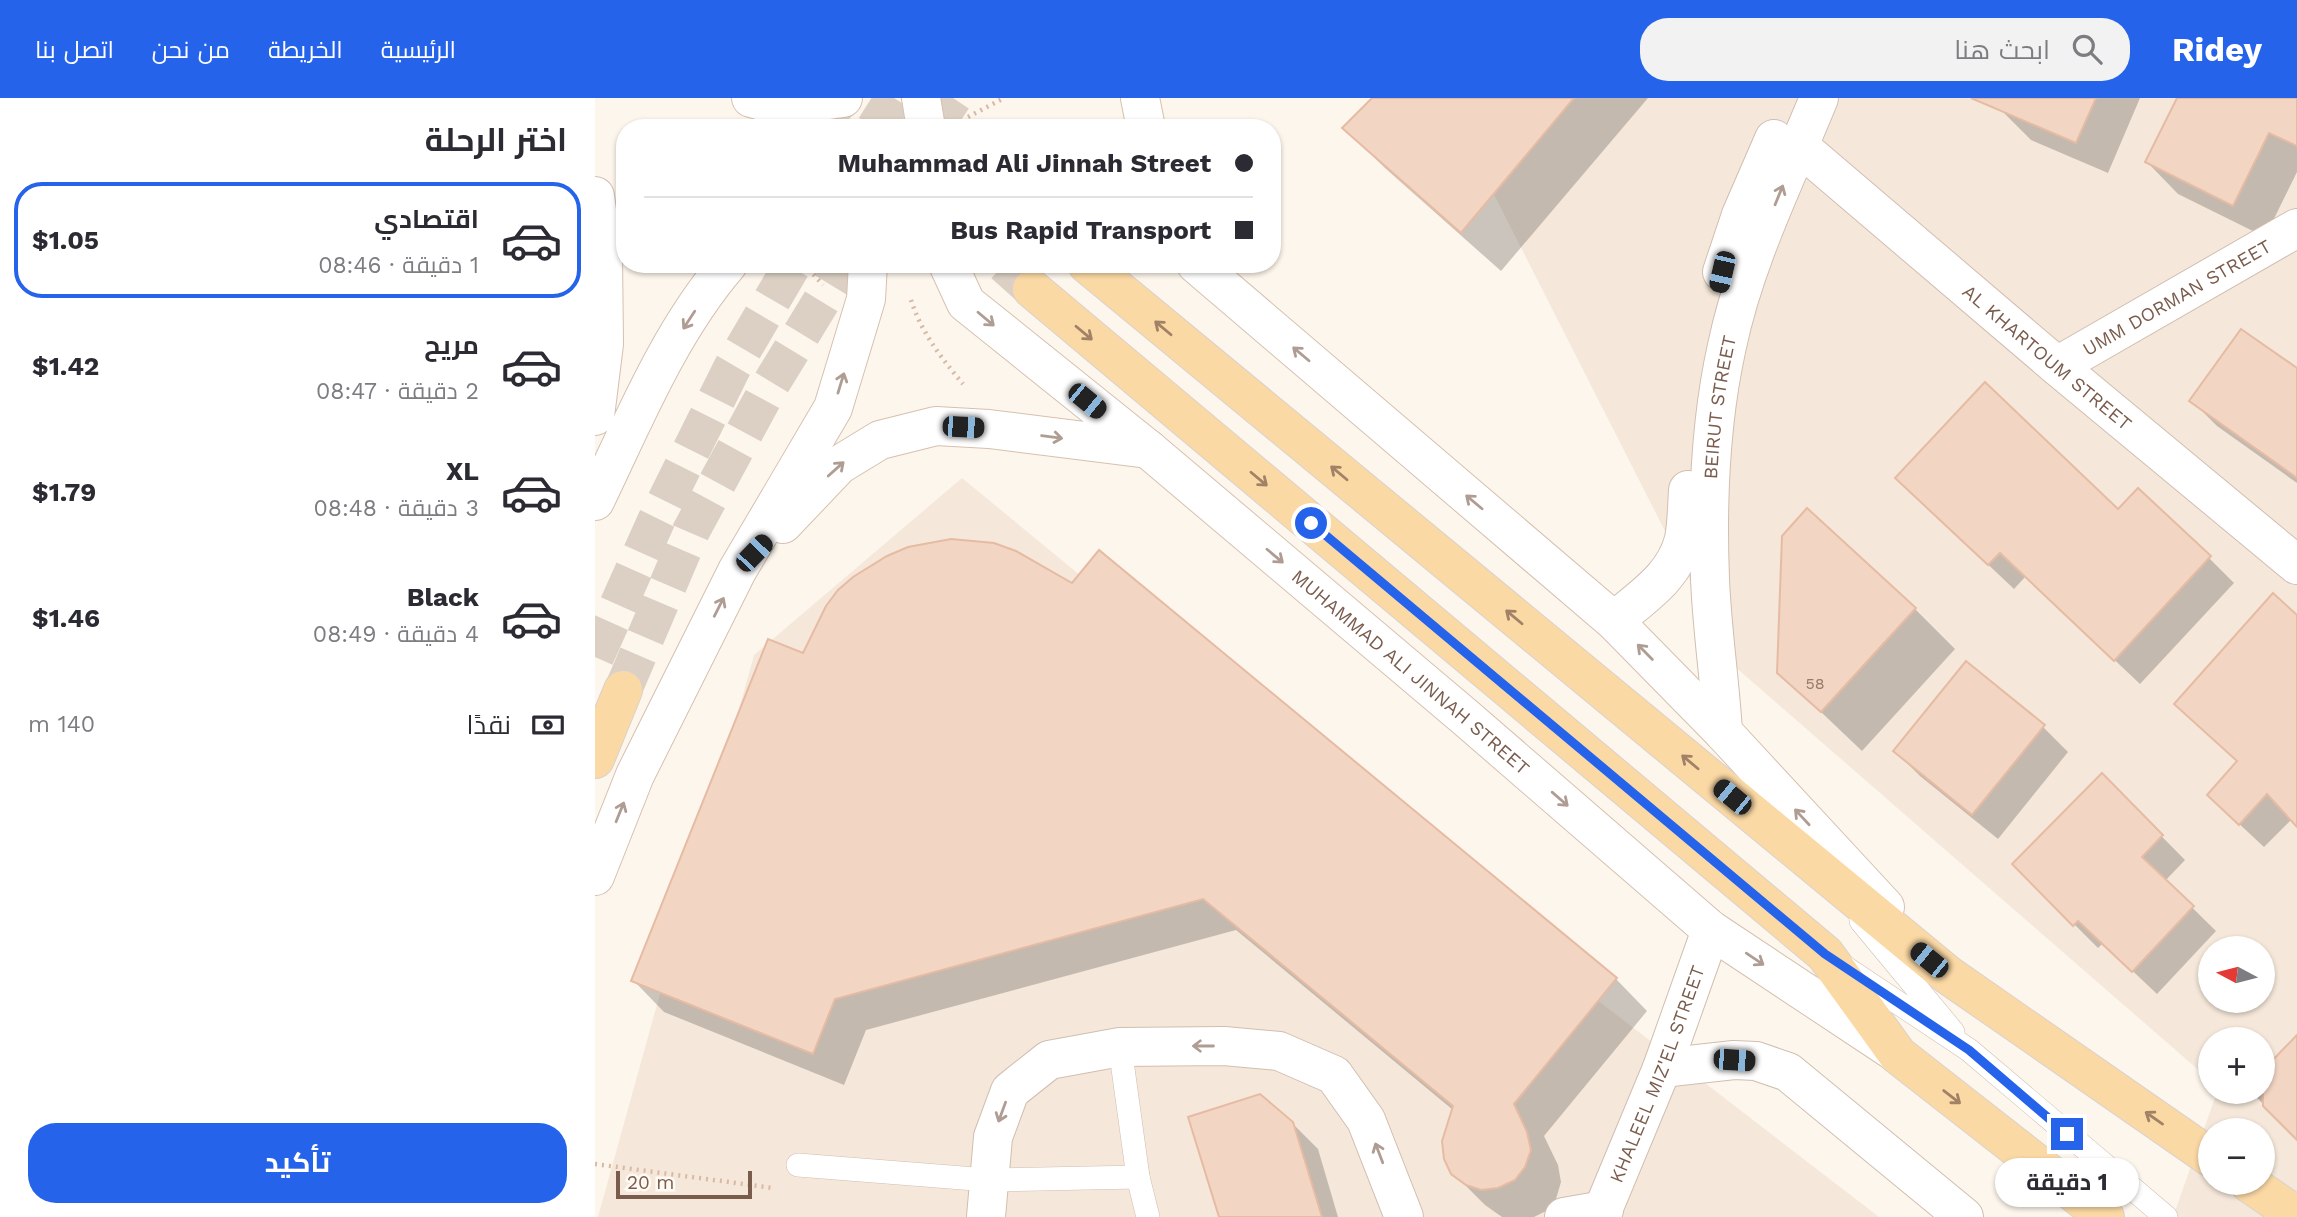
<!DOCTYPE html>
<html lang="ar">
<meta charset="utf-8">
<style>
body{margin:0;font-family:"Work Sans",Cairo,sans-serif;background:#f2f2f3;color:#2b2b33;direction:rtl;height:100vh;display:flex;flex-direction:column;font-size:26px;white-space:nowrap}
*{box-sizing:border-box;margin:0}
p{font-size:23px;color:#7c7c81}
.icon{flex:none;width:38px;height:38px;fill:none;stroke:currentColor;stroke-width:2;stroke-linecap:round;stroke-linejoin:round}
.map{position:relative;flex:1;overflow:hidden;direction:ltr}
.panel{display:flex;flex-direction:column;background:#fff;width:595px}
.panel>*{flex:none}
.guide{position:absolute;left:21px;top:21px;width:665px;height:154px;border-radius:28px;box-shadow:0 2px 5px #0004;direction:rtl;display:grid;align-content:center;height:154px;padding:0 28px;background:#fff}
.needle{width:46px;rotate:277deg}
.tools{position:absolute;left:1603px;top:838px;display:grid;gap:14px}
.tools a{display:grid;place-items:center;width:77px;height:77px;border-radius:50%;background:#fff;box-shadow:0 2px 5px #0004;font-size:35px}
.scale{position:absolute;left:21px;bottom:18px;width:136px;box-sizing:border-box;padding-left:7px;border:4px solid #7a5c4d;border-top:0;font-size:19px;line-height:24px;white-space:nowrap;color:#7a5c4d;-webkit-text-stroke:5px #fffaf3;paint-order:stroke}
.end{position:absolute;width:32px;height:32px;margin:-16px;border:9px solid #2563eb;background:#fff;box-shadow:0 0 0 4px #fff}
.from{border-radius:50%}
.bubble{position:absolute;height:49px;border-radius:24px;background:#fff;box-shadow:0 2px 5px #0004;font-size:23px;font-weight:700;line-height:49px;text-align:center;direction:rtl}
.car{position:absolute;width:21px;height:42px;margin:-21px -10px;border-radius:9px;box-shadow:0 0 5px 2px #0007;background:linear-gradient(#222 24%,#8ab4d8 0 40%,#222 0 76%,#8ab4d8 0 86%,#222 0)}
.guide b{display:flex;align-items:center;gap:24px;height:66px;font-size:26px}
.guide b+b{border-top:2px solid #e1e1e2}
.guide i{width:18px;height:18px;background:#2b2b33}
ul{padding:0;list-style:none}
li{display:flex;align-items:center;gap:21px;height:116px;margin:0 14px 10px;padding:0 14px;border:4px solid transparent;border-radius:28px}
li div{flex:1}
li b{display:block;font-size:26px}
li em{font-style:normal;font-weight:700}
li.on{border-color:#2563eb}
li>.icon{width:63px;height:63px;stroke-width:1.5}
h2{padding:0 28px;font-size:32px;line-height:84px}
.pay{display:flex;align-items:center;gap:18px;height:77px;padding:0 28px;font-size:26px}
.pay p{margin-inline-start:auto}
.cta{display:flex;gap:14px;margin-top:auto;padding:14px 28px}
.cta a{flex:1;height:80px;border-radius:28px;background:#2563eb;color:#fff;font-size:28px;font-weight:700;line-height:80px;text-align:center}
header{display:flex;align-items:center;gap:42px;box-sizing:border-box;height:98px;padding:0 35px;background:#2563eb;color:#fff}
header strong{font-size:33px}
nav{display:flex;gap:38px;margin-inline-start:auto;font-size:24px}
.search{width:490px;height:63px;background:#f2f2f3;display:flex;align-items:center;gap:18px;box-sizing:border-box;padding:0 24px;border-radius:28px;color:#7c7c81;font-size:26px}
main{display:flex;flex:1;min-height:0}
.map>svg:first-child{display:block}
</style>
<header>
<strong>Ridey</strong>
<div class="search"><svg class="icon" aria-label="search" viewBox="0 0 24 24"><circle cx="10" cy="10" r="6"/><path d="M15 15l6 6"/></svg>ابحث هنا</div>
<nav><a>الرئيسية</a><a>الخريطة</a><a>من نحن</a><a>اتصل بنا</a></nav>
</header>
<main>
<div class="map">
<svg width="1702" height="1119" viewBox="0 0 1702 1119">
<rect width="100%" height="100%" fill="#fdf6ec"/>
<g fill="#f5e8da" fill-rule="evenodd">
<path d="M850,0H1702V1119H1578L1622,994H1668V942H1615V982L1138,567ZM1615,850H1668V903H1615ZM1615,1032H1668V1085H1615Z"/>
<path d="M367,380L984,888L1284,1119H3L159,557Z"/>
</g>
<g fill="#0003">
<path d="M779,0H1053L906,173L790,70L750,30Z"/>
<path d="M1401,0H1545L1513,75L1436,42L1404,10Z"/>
<path d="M1584,0H1702V74L1670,139L1583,96L1552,64Z"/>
<path d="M1646,233L1702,272V385L1622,328L1597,303Z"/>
<path d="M1328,405L1524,414L1614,460L1639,485L1545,586L1431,478L1419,491Z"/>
<path d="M1678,498L1702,519V724L1698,720L1669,749L1640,722L1643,664L1582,606Z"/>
<path d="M1320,511L1360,551L1267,653L1184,574Z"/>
<path d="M174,543L1021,881L1052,913L949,1038L963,1067L966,1084L961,1101L951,1113L939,1119H907L890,1107L858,1075V1012L641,832L271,932L249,987L69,914L38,882Z"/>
<path d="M1448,629L1473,654L1403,741L1325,678L1300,653Z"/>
<path d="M1507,678L1590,762L1570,783L1621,833L1562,896L1508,845L1503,850L1419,766Z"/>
<path d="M1702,940V1039L1656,994H1668V975Z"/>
<path d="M697,1025L723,1051L743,1119H626Z"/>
</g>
<g fill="#f3d5c3" stroke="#e6bba3" stroke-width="2">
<path d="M777,0H979L866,135L747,30Z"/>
<path d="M1376,0H1501L1481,45Z"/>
<path d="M1582,0H1702V48L1674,35L1638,108L1550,64Z"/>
<path d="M1646,231L1702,270V380L1594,303Z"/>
<path d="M1390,284L1523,411L1543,390L1616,458L1519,563L1405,455L1393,467L1300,380Z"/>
<path d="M1212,410L1321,510L1226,614L1182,575L1187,438Z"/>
<path d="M356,441L399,445L421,453L477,485L504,452L1022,880L919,1006L932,1034L936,1052L930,1069L920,1082L903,1090L886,1092L871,1087L856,1076L849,1061L847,1043L858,1008L608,801L240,901L218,956L36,883L173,541L208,555L231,508L243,492L258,479L292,458L313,449Z"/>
<path d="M1678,495L1702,517V729L1672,696L1644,727L1612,697L1642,663L1579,606Z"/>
<path d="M1371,563L1450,627L1377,717L1298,653Z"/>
<path d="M1507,675L1568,737L1547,759L1599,808L1537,874L1483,823L1478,828L1417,766Z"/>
<path d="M1702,937V1042L1668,1008V972Z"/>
<path d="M665,996L698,1024L727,1119H624L593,1019Z"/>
</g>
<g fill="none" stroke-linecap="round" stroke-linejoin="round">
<g stroke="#dcd0c4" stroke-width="38" stroke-dasharray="38 19" stroke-linecap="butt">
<path d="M222,0L256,30"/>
<path d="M280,30L299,0"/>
<path d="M338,30L358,0"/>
<path d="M409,166L437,191"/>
<path d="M0,559L61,423L137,270L198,166"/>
<path d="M28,592L96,433L174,289L249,166"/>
</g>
<g stroke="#d1beb0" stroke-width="24">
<g id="service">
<path d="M1266,823L1358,934"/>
<path d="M1251,870L1374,952L1571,1119"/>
<path d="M525,949L543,1079L553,1119"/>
<path d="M203,1067L393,1082L543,1079"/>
</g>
</g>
<g stroke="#d1beb0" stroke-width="40">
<g id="minor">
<path id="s1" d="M1204,48L1462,268L1702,467"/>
<path d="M1127,174L1146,117L1179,41"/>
<path id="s2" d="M1462,268L1702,130"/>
<path d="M1019,523C1047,499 1080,479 1089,441C1092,425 1092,408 1093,392"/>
<path id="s3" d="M1128,634C1125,583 1117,532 1115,481C1112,404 1115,324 1132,248C1150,162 1191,81 1224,0"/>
<path d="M1067,970L1139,962L1161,963L1193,974L1369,1119"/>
<path d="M391,1119L398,1039L415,993L454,962L525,949L629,948L684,953L739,977L771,1022L809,1119"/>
<path d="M969,1119L1009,1112"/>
<path id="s4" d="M1005,1119L1067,970L1116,832"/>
</g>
</g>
<g stroke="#d6c0b0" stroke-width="40">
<g id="secondary">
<path d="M156,0C187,10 216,4 248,0"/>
<path d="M326,0L331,30"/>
<path d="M545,0L551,30"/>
<path d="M0,98L8,157L9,246L0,318"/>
<path id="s5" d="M353,166L371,205L553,351L870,619L1116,832L1300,954"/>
<path d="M601,166L1019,523L1128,634L1290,809"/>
<path d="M0,403C39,322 74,235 133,166"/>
<path d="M188,426L244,367L285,342L341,328L394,331L553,351"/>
<path d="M0,778L40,677L142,473L238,310L271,201L273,166"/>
</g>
</g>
<g stroke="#dad1cd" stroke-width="40">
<g id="primary">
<path d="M492,166L1353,877L1615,1059"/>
<path d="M437,191L1230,856L1303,957L1510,1119"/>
<path d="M0,661L28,592"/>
<path d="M1654,1085L1702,1118"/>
</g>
</g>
<g stroke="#d9b8a5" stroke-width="4.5" stroke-dasharray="2 5" stroke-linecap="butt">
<path d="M373,19L409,0"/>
<path d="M209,166L228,187"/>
<path d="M316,202C326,234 347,261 368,286"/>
<path d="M0,1066L178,1090"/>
</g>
<use href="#service" stroke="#fff" stroke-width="23"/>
<use href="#minor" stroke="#fff" stroke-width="38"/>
<use href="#secondary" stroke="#fff" stroke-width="38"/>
<use href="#primary" stroke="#fbd9a5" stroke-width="38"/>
</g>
<defs><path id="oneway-shaft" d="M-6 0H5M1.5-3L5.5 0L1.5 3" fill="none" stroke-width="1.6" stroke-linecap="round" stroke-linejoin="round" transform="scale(1.75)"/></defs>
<g stroke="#af9d94">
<use href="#oneway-shaft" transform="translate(1184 97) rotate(-68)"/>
<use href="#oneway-shaft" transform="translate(391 221) rotate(40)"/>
<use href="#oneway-shaft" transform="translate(94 222) rotate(123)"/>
<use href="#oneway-shaft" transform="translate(706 256) rotate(-140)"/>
<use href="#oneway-shaft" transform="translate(246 285) rotate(-73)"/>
<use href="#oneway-shaft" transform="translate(457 339) rotate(7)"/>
<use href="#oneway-shaft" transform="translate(241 371) rotate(-42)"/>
<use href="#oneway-shaft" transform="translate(879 404) rotate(-140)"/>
<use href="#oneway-shaft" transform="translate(680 458) rotate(40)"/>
<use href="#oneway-shaft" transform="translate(124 509) rotate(-63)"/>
<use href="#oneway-shaft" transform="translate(1050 554) rotate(-135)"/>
<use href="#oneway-shaft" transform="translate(965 701) rotate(41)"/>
<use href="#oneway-shaft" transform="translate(25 714) rotate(-68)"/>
<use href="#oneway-shaft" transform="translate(1207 719) rotate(-133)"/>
<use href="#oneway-shaft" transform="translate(1160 861) rotate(34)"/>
<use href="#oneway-shaft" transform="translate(608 948) rotate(180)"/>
<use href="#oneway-shaft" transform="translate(407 1014) rotate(110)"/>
<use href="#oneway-shaft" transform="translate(784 1055) rotate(-111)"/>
</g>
<g stroke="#a18267">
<use href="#oneway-shaft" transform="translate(568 230) rotate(-140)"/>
<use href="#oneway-shaft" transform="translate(489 235) rotate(40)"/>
<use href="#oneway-shaft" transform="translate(744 375) rotate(-140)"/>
<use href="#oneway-shaft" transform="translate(664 381) rotate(40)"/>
<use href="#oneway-shaft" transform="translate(919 519) rotate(-140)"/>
<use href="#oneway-shaft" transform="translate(1095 664) rotate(-140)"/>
<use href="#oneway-shaft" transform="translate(1357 999) rotate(38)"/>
<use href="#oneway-shaft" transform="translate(1559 1020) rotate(-145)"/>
</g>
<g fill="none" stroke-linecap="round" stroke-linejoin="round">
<path stroke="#2563eb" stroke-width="9" d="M716,425L1230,856L1374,952L1472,1036"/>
</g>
<g text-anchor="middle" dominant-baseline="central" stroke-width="5" stroke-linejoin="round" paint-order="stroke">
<g font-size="16" fill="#987a6a">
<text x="1220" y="585">58</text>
</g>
<g font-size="19" fill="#7a5c4d" stroke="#fffaf3">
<text stroke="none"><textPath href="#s2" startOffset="138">UMM DORMAN STREET</textPath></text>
<text stroke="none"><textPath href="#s1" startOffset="326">AL KHARTOUM STREET</textPath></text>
<text stroke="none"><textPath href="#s3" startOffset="326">BEIRUT STREET</textPath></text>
<text stroke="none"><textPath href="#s5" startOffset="621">MUHAMMAD ALI JINNAH STREET</textPath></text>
<text stroke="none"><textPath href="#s4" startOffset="154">KHALEEL MIZ'EL STREET</textPath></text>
</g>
</g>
</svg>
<div class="tools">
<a><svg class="needle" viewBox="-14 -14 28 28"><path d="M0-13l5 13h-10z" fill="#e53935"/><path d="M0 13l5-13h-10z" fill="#7c7c81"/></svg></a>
<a>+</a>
<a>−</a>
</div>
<div class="scale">20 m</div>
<i class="end from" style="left:716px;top:425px"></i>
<i class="end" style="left:1472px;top:1036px"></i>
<div class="bubble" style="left:1400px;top:1060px;width:144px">1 دقيقة</div>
<i class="car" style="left:1127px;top:174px;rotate:193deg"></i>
<i class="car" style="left:492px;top:303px;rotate:129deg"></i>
<i class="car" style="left:368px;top:329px;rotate:93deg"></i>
<i class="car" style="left:159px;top:455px;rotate:44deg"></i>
<i class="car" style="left:1137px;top:699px;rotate:309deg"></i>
<i class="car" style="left:1334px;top:862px;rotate:309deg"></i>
<i class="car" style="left:1139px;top:962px;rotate:94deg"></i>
<div class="guide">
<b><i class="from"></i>Muhammad Ali Jinnah Street</b>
<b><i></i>Bus Rapid Transport</b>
</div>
</div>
<section class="panel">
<h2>اختر الرحلة</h2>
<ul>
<li class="on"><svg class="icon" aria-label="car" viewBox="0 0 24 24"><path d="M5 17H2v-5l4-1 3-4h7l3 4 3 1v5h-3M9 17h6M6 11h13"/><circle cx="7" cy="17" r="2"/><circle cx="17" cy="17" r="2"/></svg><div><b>اقتصادي</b><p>1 دقيقة · 08:46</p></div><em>$1.05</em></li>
<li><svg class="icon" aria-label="car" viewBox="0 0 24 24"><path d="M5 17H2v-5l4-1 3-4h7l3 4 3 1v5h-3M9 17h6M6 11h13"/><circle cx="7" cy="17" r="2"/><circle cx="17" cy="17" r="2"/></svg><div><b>مريح</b><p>2 دقيقة · 08:47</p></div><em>$1.42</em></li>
<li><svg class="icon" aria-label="car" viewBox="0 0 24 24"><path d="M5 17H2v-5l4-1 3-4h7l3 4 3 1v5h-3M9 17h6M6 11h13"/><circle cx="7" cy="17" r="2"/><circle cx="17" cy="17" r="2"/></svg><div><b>XL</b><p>3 دقيقة · 08:48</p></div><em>$1.79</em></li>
<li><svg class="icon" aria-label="car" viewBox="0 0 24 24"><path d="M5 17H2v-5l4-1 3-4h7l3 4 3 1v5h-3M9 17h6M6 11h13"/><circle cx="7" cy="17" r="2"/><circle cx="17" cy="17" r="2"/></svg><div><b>Black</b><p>4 دقيقة · 08:49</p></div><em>$1.46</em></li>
</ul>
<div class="pay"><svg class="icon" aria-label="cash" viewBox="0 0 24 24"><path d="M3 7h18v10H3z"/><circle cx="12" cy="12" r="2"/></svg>نقدًا<p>140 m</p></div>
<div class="cta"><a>تأكيد</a></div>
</section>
</main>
